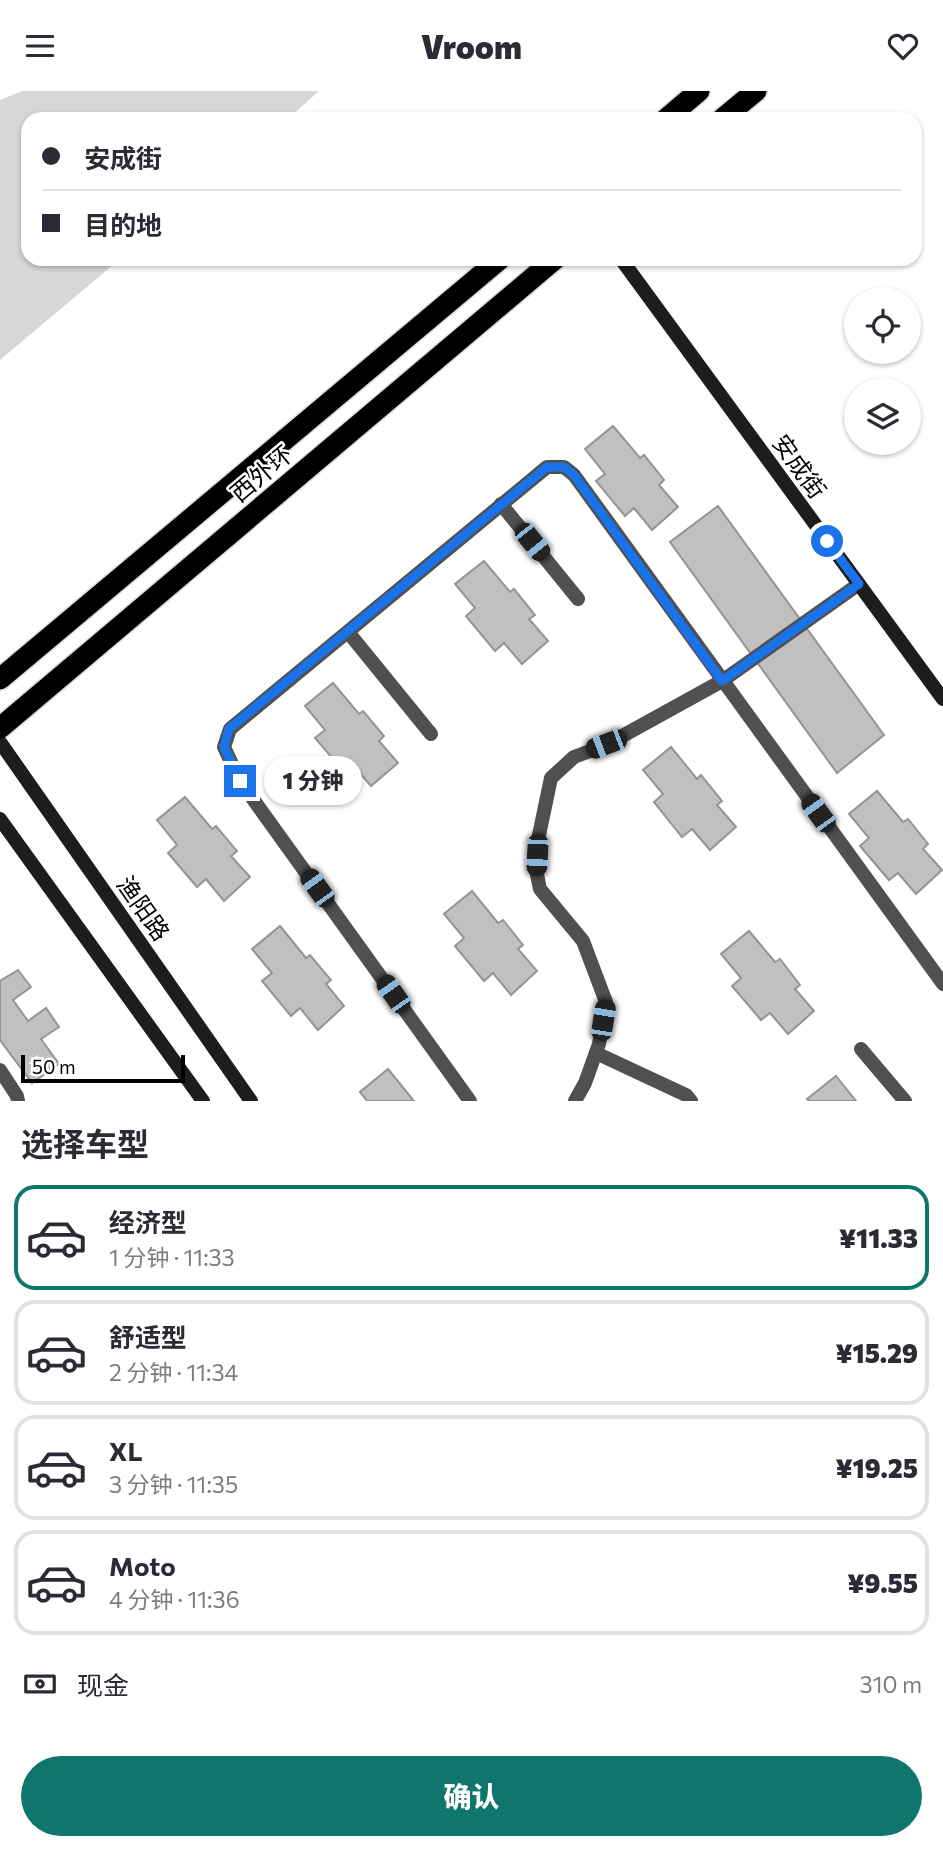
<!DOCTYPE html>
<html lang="zh">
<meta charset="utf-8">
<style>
body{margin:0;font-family:Commissioner,"Noto Sans SC",sans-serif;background:#f2f2f3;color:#2b2b33;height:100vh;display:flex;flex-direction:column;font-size:26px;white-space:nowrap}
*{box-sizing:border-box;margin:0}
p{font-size:23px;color:#7c7c81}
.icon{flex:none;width:38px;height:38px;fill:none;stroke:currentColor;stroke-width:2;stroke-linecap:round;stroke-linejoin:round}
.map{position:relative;height:1010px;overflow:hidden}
.panel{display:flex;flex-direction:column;background:#fff;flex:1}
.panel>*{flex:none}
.hud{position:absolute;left:21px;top:21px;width:901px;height:154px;border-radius:21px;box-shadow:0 2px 5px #0004;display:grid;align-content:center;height:154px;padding:0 21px;background:#fff}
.tools{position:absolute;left:844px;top:196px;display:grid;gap:14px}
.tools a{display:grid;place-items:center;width:77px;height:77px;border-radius:50%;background:#fff;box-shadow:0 2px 5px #0004;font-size:35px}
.scale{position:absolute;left:21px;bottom:18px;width:164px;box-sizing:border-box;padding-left:7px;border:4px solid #000;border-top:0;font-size:19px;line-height:24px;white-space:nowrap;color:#000;-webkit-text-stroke:5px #fff;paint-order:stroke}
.end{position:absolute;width:32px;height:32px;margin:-16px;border:9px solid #1a73e8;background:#fff;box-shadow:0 0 0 4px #fff}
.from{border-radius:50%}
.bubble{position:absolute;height:49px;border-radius:24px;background:#fff;box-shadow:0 2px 5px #0004;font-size:23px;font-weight:800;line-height:49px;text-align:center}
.car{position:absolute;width:21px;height:42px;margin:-21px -10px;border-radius:9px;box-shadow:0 0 5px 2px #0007;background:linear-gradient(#222 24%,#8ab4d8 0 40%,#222 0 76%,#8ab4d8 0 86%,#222 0)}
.hud b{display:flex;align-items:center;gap:24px;height:66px;font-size:26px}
.hud b+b{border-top:2px solid #e1e1e2}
.hud i{width:18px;height:18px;background:#2b2b33}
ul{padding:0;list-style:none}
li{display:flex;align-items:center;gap:21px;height:105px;margin:0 14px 10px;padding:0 7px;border:4px solid #e1e1e2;border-radius:21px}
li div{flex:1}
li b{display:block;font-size:26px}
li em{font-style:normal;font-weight:800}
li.selected{border-color:#0f766e}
li>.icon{width:63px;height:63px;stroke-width:1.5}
h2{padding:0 21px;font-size:32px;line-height:84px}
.pay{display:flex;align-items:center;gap:18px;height:77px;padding:0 21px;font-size:26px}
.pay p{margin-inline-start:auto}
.cta{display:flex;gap:14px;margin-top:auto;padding:14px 21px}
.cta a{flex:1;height:80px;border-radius:42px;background:#0f766e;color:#fff;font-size:28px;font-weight:800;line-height:80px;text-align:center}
header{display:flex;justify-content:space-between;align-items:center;height:91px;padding:0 21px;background:#fff;font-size:32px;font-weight:800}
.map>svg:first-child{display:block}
</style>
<header><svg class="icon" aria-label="menu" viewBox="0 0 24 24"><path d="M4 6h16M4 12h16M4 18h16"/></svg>Vroom<svg class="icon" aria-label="heart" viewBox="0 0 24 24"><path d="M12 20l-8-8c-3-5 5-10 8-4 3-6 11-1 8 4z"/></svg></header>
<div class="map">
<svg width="943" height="1010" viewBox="0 0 943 1010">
<rect width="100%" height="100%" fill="#fff"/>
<path fill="#d7d7d7" d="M22,0H319L288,28H28V168H120L0,269V9Z"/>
<g fill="#c0c0c0" stroke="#949494" stroke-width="2">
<path d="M613,335L640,367L644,364L664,389L659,394L678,416L652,439L634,417L625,425L596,390L605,383L585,358Z"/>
<path d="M718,415L884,644L837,682L670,451Z"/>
<path d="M484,470L510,501L514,498L535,524L529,528L548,550L522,573L504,552L495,560L466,525L475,517L455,493Z"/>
<path d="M333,592L359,623L363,620L384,645L379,650L398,672L371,695L353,674L344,681L315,647L325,639L305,615Z"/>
<path d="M671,656L697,688L701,684L722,710L717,714L736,736L710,759L692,738L682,746L654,711L663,703L643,679Z"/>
<path d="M877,700L903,731L908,728L928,753L923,758L942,779L916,803L898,782L889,789L860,755L869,747L849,723Z"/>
<path d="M185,706L212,738L216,735L237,760L231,765L250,786L224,810L206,788L197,796L168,762L177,754L157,729Z"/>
<path d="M472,800L498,832L503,829L523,854L518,858L537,880L511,904L493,882L484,890L455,855L464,847L444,823Z"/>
<path d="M280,835L306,867L310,864L331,889L326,893L344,915L318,939L300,917L291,925L262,890L272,882L252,858Z"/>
<path d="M749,840L775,871L780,868L800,894L795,898L814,920L788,943L770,922L761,929L732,895L741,887L721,863Z"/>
<path d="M18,879L31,896L13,909L28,930L46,917L59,936L41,948L59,973L32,992L0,949V890Z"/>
<path d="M388,978L414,1010H367L360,1001Z"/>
<path d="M836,985L856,1010H809L807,1008Z"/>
</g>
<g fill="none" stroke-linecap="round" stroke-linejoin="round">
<g stroke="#dbdbdb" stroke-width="24">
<g id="highway">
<path d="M666,28L699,0"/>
<path d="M722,28L756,0"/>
<path d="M0,588L500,168"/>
<path d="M0,637L555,168"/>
</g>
</g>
<g stroke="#505050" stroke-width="14">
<path d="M501,413L578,508"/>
<path d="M348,541L431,643"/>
<path d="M861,958L905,1010"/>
<path d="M596,962L686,1004L691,1010"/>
<path d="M0,979L17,1005L18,1010"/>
<path d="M470,1010L240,690L224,656L230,638L547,376H564L574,384L943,893"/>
<path d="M575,1010L585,992L599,953L606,911L583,850L540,798L536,779L538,749L551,687L574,666L606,654L722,590L859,493"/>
</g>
<g stroke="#1d1d1d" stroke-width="14">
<path d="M621,168L943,608"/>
<path d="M0,651L251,1010"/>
<path d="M0,728L203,1010"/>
</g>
<use href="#highway" stroke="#000" stroke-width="21"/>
</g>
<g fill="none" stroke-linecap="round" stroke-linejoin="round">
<path stroke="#1a73e8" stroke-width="9" d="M240,690L224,656L229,638L547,376H564L574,384L722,590L859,493L827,450"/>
</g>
<g text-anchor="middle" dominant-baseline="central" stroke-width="5" stroke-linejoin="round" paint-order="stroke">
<g font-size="24" fill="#000" stroke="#fff">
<text transform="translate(800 375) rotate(54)">安成街</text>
<text transform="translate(261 382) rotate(-40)">西外环</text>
<text transform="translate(144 817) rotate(55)">渔阳路</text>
</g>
</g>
</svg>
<div class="tools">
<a><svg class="icon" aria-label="locate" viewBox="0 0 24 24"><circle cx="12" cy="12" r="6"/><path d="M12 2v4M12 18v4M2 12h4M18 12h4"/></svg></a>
<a><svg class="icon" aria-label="layers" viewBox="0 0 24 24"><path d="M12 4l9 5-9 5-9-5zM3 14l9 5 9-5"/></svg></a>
</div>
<div class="scale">50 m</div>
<i class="end from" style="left:827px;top:450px"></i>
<i class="end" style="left:240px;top:690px"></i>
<div class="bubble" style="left:264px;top:665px;width:98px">1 分钟</div>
<i class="car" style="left:532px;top:451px;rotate:141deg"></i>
<i class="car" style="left:606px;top:653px;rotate:249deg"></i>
<i class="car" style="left:818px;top:722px;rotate:324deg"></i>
<i class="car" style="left:537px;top:764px;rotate:183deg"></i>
<i class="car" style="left:317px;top:797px;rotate:324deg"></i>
<i class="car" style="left:393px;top:903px;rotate:325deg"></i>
<i class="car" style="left:603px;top:929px;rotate:9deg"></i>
<div class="hud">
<b><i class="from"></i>安成街</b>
<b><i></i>目的地</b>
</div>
</div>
<section class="panel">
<h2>选择车型</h2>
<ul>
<li class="selected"><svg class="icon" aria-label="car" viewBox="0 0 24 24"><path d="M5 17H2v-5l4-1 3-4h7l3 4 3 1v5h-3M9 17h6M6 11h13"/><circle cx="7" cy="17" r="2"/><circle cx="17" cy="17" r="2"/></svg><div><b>经济型</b><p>1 分钟 · 11:33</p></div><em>¥11.33</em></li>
<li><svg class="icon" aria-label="car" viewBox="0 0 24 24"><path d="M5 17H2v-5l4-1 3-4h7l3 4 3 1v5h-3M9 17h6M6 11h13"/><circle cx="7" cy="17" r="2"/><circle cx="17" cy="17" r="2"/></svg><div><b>舒适型</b><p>2 分钟 · 11:34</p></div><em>¥15.29</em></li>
<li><svg class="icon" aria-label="car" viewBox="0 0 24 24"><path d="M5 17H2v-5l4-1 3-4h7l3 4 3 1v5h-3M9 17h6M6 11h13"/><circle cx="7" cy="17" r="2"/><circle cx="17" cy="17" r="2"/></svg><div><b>XL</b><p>3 分钟 · 11:35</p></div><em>¥19.25</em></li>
<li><svg class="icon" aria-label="car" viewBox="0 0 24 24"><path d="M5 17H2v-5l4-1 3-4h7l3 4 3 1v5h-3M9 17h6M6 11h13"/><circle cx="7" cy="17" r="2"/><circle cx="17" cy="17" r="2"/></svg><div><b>Moto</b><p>4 分钟 · 11:36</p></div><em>¥9.55</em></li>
</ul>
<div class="pay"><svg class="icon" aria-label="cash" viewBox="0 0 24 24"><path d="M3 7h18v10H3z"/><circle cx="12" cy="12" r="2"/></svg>现金<p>310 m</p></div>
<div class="cta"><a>确认</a></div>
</section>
